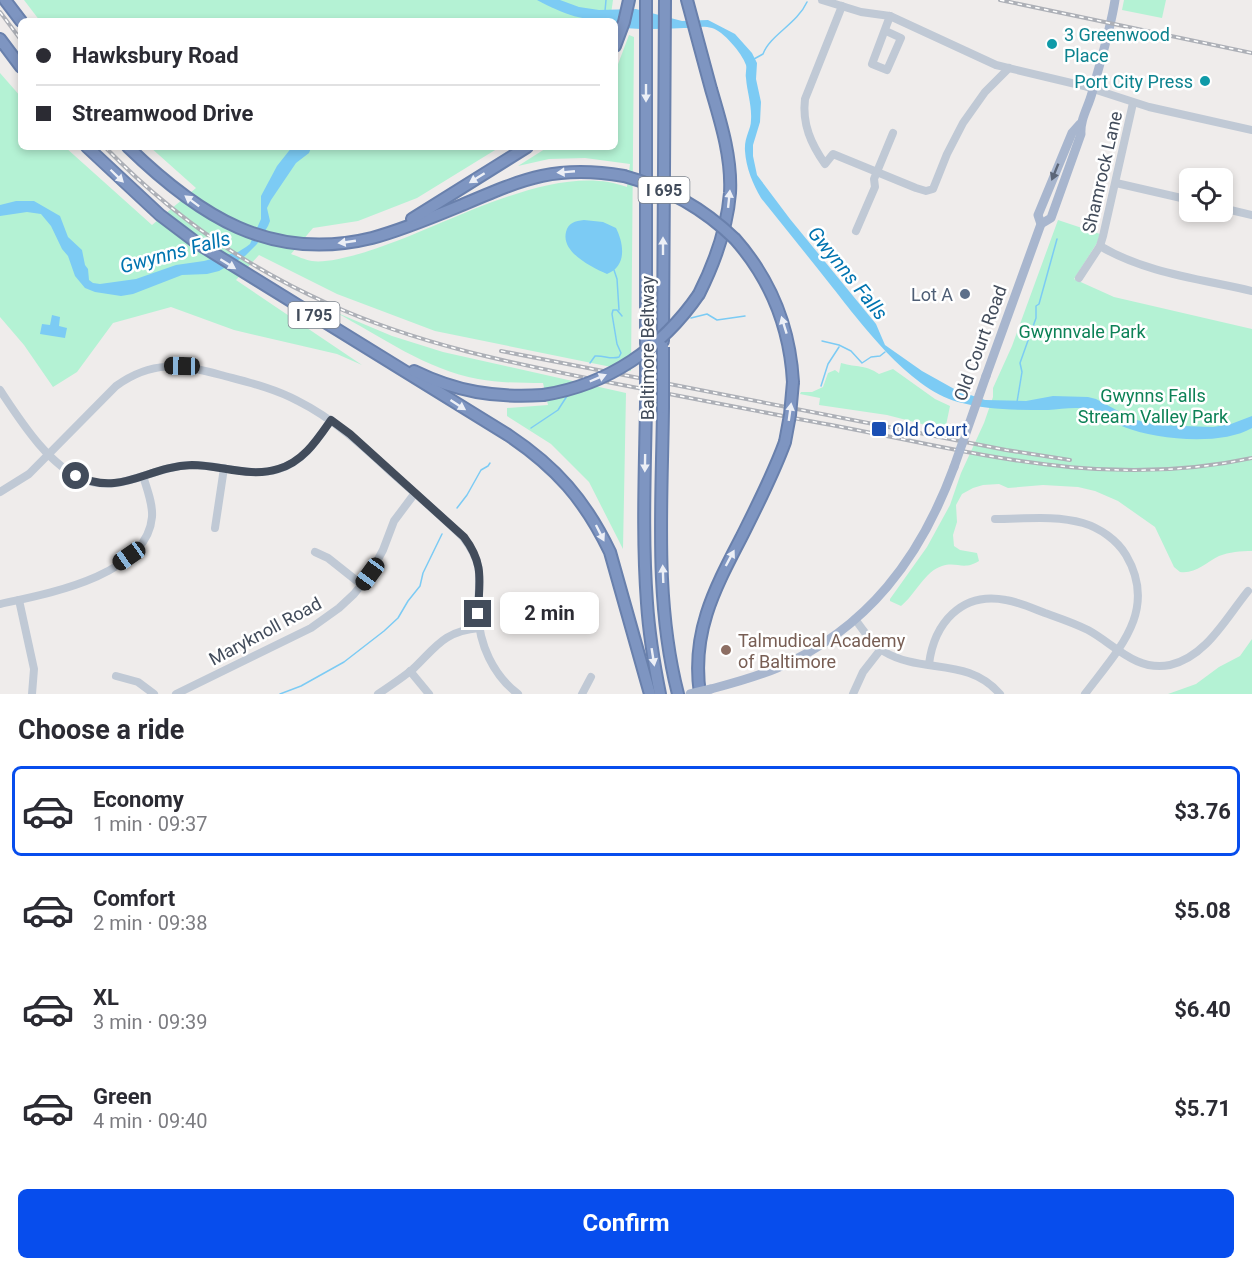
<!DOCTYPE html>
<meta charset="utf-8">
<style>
body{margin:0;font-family:Roboto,sans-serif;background:#f2f2f3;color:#2b2b33;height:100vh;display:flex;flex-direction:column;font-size:22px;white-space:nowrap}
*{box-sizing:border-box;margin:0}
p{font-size:20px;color:#7c7c81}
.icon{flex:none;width:33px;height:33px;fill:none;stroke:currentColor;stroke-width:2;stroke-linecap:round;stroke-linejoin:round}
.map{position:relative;height:694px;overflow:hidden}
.details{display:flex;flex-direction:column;background:#fff;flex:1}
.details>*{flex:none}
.hud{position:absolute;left:18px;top:18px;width:600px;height:132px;border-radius:9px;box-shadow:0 3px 9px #0003;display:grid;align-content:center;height:132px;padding:0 18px;background:#fff}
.buttons{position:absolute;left:1179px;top:168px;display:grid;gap:12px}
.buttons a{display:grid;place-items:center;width:54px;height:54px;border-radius:9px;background:#fff;box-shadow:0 3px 9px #0003;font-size:30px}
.end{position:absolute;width:27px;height:27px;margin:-14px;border:8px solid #424c5b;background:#fff;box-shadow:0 0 0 3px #fff}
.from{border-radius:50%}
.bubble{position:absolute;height:42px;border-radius:9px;background:#fff;box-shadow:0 3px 9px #0003;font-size:20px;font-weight:700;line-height:42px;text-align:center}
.car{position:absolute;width:18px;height:36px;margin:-18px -9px;border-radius:8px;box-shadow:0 0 4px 2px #0007;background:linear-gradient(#222 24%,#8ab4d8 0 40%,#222 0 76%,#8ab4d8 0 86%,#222 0)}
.hud b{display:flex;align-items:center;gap:21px;height:57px;font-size:22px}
.hud b+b{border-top:2px solid #e1e1e2}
.hud i{width:15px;height:15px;background:#2b2b33}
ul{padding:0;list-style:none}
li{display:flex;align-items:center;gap:18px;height:90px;margin:0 12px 9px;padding:0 6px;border:3px solid transparent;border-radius:9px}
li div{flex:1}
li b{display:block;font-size:22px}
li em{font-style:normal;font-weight:700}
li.selected{border-color:#074ded}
li>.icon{width:54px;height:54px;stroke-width:1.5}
h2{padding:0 18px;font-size:27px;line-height:72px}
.primary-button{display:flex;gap:12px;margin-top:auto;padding:12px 18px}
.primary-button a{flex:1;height:69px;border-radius:9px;background:#074ded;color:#fff;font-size:24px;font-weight:700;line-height:69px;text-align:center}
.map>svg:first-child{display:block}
</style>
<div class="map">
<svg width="1252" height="694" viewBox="0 0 1252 694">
<rect width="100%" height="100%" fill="#efeceb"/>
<g fill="#b4f2d4">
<path d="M24,0H613L610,21H40Z"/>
<path d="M1124,0H1166L1162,18L1122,10Z"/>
<path d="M629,35L634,37L631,371L435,331L337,294L259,255L236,280L362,365L337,354L234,330L171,307L113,323L77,372L53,387L24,345L0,317V73L21,97V147H65L152,225L196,188L150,147H500L417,198L358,221L313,228L291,254C297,256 305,260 312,261C329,264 367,252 383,246C451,223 557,160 627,187L630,164L585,158L549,159L518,166L548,147H615V72Z"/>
<path d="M1058,220L1100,234L1097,243L1074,279L1114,297L1252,329V551C1241,551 1229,552 1219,556C1205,563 1196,574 1180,572L1174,567L1155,527L1118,501L1095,491L1078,487L1043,485L1008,488L999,484L983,485L973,488L962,494L956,505L957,522L953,535L954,546L960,550L977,553L979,561C963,571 957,561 942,566C925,571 915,595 901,606L890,601V599L927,547L950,505L961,473L984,423L993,397V388L1012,346Z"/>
<path d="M335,312L392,336L443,352L626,393L623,549L589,482L551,444L507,416V408L548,405L543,383C522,383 500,383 478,379C427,370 380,336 335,312Z"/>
<path d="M841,363C858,368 864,364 879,374L893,369L935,399L950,406L945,430L887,415L819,405L820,398L800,394L801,392H812L823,387L828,373L835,370L839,373Z"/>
<path d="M1252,639V694H1168L1196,684L1219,667L1240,656Z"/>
</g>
<g fill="#7ccbf4">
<path d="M537,0H560L579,7L599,10L636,9L682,21L708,20L735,34L752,53L757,63L756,79L761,102L760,122L753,145V156L757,175L790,219L876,324L885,345L922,371L956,390L985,400L1026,401L1053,396L1088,397L1096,399L1133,419L1155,425L1213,427L1231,424L1252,416V428C1221,446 1157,440 1124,427C1113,423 1104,413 1093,410C1078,406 1062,409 1048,410C1017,410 988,410 958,402C908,388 860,322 829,283C807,255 784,227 761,198C753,184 746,168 745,151C744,137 751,130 751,120C752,105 747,92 746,78C745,74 747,69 746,65C742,53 723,31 712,28C702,25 694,28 684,28C661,29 638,30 615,27V21C583,21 565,15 537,0Z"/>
<path d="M292,147L311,148L309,153L296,163L271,200L267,208L270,221L268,226L257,244L245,256L219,271L207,274L182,275L133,294L121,296L95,292L85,288L75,276L68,256L62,249L51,226L41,214L27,212L0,216V205L16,201H34L60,216L68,237L82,250L85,265L88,269L89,280L93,283L100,284L136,279L176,265L204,261L238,252L246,247L250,244L261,219V196L277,166Z"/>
<path d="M584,220L603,222L616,228C624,244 627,266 607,274C591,267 561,252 566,232C568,223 575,221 584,220Z"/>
<path d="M52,315L60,317L59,326L67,328L65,338L40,334L42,324L50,325Z"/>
</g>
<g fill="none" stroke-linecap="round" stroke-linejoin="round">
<g stroke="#7ccbf4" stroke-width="1.5">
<path d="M605,11L606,0"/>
<path d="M754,59L763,54C770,35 797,24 807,2"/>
<path d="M614,270L617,279L619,310"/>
<path d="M691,318L707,314L717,320L745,316"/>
<path d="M822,341L839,345L851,351L862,363L871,357L880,356L885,352"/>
<path d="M590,363L595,356C604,355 610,360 619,357L621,353L617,344L612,314L613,310H617L622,316"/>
<path d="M821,386L828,364L839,347"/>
<path d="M1017,402L1022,372L1020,363L1036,318V306L1039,304L1057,239"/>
<path d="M531,428L558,410L567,396"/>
<path d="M457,508L467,495L481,470L488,466L490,463"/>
<path d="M280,694L301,686L344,662L384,631L398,618L408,601L420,586L423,573L442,534"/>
</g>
<g stroke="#6980ac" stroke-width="14">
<g id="highway">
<path d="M5,0L21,21"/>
<path d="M687,0C695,30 703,59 711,89C721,123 732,158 730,193C727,229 715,262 699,294"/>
<path d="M0,39L21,67"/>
<path d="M615,46L624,22L629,0"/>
<path d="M87,147L160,215L197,243L508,435C556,467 585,500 610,552L650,694"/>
<path d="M128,147C198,215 270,263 372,238C402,230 433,217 462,205C523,179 556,164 624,176"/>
<path d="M412,219L527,147"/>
<path d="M735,239C772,281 790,328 793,382"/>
<path d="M663,341L665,0"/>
<path d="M646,344V0"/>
<path d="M414,371C457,392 495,398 543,395"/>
<path d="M646,404C645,470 642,537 647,603C649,633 654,664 660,694"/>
<path d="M663,408C662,502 654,601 678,694"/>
<path d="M700,694C691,633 714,590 741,538C757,506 773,475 785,442"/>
</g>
</g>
<g stroke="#c0c9d5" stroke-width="8">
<path d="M822,0L861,12L890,16L996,65L1084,86L1149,107L1252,130"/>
<path d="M842,6L805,99C802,124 811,144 825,164L833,154L916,188L926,191L933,189L947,154L963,123L985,92L1009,68"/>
<path d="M886,31L901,38L887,70L872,64L890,16"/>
<path d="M1116,183L1190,200"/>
<path d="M1222,208L1252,215"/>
<path d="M856,231L875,187L874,179L893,133"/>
<path d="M1100,246C1145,273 1201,279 1252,291"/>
<path d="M1079,278L1100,246L1103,236L1133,103"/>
<path d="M0,390C20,420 48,465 83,479C117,493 146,471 180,466C213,461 247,479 279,469C304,461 317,440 331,420"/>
<path d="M0,492L29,474L116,386C152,360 181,364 221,375C247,382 274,388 298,401C334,419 363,446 392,473C416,494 440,515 463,537C486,567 478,579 478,613C479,644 493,675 518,694"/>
<path d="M995,519C1024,519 1055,515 1083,523C1100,528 1117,540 1126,555C1159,611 1117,651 1085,694"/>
<path d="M215,528L224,468"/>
<path d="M315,552L328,558L362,585"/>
<path d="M19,600L34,669L32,694"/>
<path d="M0,604C46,594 147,576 152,517C153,504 147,489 143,476"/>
<path d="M855,619C863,630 872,644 883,651C922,675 967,656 1000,694"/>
<path d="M929,664C934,624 961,591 1006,600C1019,602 1032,608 1045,613C1059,618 1074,623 1088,630C1114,644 1136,672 1170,665C1206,657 1226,618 1248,591"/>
<path d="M410,671L429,694"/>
<path d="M116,676L138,682L154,694"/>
<path d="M176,694L311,628L339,608L354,594L370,574L383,550L394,521L415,493"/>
<path d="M378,694C390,686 402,678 413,669C436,647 444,631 479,628"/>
<path d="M582,694L591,677"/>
<path d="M853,694L863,672L881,649"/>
</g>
<g stroke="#a8b6ce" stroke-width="9">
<path d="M1041,224L1051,218L1081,134C1080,119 1088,108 1092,93C1100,62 1110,32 1115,0"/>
<path d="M986,376L1041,224L1038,215L1072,133L1080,124"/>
<path d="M711,689C734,683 756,677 777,668C868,629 921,557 954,467"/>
</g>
<use href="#highway" stroke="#7e95c1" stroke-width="10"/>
<g stroke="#adb0b7" stroke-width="4">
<g id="rail">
<path d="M1000,0L1252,53"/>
<path d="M0,12L21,40"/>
<path d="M105,147C170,214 244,266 329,304C419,345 516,364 612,383C676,395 740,408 804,420C957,447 1095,492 1252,458"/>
<path d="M501,351L1006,450L1070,460"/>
</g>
</g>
<use href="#rail" stroke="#fff" stroke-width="1.5" stroke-dasharray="4.5" stroke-linecap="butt"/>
<g stroke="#6980ac" stroke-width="14" stroke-linecap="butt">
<g id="highway-bridge">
<path d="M624,176C668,188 703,208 735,239"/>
<path d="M646,348V404"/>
<path d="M543,395C608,385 662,348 699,294"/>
<path d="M663,408V347"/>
<path d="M785,442L790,415L793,382"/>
</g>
</g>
<g stroke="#a8b6ce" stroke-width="9">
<path d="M954,467L986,376"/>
<path d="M690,694L711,689"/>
</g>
<use href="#highway-bridge" stroke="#7e95c1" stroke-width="10"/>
</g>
<defs><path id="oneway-solid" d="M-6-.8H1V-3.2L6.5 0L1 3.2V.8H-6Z" transform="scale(1.5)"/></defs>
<g fill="#eceff6">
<use href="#oneway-solid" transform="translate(646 93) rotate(90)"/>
<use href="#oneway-solid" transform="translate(566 172) rotate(175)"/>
<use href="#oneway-solid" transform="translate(117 176) rotate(44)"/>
<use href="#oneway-solid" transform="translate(477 178) rotate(148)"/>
<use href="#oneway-solid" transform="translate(729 199) rotate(-84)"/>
<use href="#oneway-solid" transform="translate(192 201) rotate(-143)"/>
<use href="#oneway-solid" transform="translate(347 242) rotate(172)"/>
<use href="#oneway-solid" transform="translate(663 246) rotate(-90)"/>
<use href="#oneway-solid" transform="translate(228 264) rotate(32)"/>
<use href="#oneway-solid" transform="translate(784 325) rotate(-107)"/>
<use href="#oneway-solid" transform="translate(598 378) rotate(-23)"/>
<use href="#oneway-solid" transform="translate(458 405) rotate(33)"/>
<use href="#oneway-solid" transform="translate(790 412) rotate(-82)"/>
<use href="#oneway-solid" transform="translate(645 463) rotate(91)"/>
<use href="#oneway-solid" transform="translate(600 533) rotate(63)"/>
<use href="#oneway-solid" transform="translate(730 558) rotate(-62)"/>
<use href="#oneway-solid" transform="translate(663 574) rotate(-92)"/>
<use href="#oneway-solid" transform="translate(653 657) rotate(81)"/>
</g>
<use fill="#5c6678" href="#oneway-solid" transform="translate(1055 172) rotate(112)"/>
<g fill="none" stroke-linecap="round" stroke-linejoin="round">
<path stroke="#424c5b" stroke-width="8" d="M76,476C123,497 147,466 192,465C220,465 250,478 278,469C303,462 317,440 331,420L350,434L464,537C485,565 479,581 478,614"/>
</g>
<g fill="#0f9aa8" stroke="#fff" stroke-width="2">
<circle cx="1052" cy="44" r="6"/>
<circle cx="1205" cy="81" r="6"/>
</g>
<circle fill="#5c6f8a" stroke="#fff" stroke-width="2" cx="965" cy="294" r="6"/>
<rect fill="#1a4fb4" stroke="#fff" stroke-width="2" x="871" y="421" width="16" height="16" rx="3"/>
<circle fill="#8d6e63" stroke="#fff" stroke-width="2" cx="726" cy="650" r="6"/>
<g text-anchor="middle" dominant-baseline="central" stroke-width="5" stroke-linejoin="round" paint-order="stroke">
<g fill="#fff" stroke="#7b828c" stroke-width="1.5">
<rect x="638.5" y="177" width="51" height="26" rx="4.5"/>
<rect x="288.5" y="302" width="51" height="26" rx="4.5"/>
</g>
<g font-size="16" font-weight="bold" fill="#424c5b">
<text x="664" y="190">I 695</text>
<text x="314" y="315">I 795</text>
</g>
<g font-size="18" fill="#0d838f" stroke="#fff" text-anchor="start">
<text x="1064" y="34">3 Greenwood<tspan x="1064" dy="21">Place</tspan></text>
<text x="1193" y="81" text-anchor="end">Port City Press</text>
</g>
<g font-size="18" fill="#424c5b" stroke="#fff">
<text transform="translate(1102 172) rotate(-77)">Shamrock Lane</text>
<text transform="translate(980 343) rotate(-70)">Old Court Road</text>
<text transform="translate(647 348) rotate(-90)">Baltimore Beltway</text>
<text transform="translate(265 631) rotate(-28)">Maryknoll Road</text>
</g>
<g font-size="18" fill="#4e5e75" stroke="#fff" text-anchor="end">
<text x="953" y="294">Lot A</text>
</g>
<g font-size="18" fill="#0d8257" stroke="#fff">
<text x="1082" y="331">Gwynnvale Park</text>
<text x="1153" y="395">Gwynns Falls<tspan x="1153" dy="21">Stream Valley Park</tspan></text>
</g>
<g font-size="18" fill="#164399" stroke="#fff" text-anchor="start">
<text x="892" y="429">Old Court</text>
</g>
<g font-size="18" fill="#785e54" stroke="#fff" text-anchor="start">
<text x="738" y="640">Talmudical Academy<tspan x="738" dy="21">of Baltimore</tspan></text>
</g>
<g font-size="20" font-style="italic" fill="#0074b0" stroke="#fff">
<text transform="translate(175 252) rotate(-15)">Gwynns Falls</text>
<text transform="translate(848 273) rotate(51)">Gwynns Falls</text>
</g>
</g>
</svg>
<div class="buttons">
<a><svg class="icon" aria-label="locate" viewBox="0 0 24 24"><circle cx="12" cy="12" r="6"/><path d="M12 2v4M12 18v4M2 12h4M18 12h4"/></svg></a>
</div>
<i class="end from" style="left:76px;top:476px"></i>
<i class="end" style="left:478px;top:614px"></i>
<div class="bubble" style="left:500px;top:592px;width:99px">2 min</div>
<i class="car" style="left:182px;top:366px;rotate:271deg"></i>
<i class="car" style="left:129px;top:556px;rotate:235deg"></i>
<i class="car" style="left:370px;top:574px;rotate:216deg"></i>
<div class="hud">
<b><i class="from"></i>Hawksbury Road</b>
<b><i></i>Streamwood Drive</b>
</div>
</div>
<section class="details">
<h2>Choose a ride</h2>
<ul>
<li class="selected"><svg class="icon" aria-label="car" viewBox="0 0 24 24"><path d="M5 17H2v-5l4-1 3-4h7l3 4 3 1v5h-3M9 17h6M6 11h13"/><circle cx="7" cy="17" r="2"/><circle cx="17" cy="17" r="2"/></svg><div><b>Economy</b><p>1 min · 09:37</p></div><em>$3.76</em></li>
<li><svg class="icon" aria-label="car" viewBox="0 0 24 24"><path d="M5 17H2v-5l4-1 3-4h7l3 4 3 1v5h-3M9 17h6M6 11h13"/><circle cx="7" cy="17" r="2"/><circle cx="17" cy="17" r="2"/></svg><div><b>Comfort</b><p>2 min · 09:38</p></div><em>$5.08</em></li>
<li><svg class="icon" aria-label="car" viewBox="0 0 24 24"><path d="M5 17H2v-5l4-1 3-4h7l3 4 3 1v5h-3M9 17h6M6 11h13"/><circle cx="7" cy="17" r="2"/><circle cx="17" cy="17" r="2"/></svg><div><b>XL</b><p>3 min · 09:39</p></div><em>$6.40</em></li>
<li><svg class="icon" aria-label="car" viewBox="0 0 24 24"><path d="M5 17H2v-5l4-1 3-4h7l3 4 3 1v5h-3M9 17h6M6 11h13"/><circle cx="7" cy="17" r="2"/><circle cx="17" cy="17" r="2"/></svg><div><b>Green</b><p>4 min · 09:40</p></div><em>$5.71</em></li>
</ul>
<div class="primary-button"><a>Confirm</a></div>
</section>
